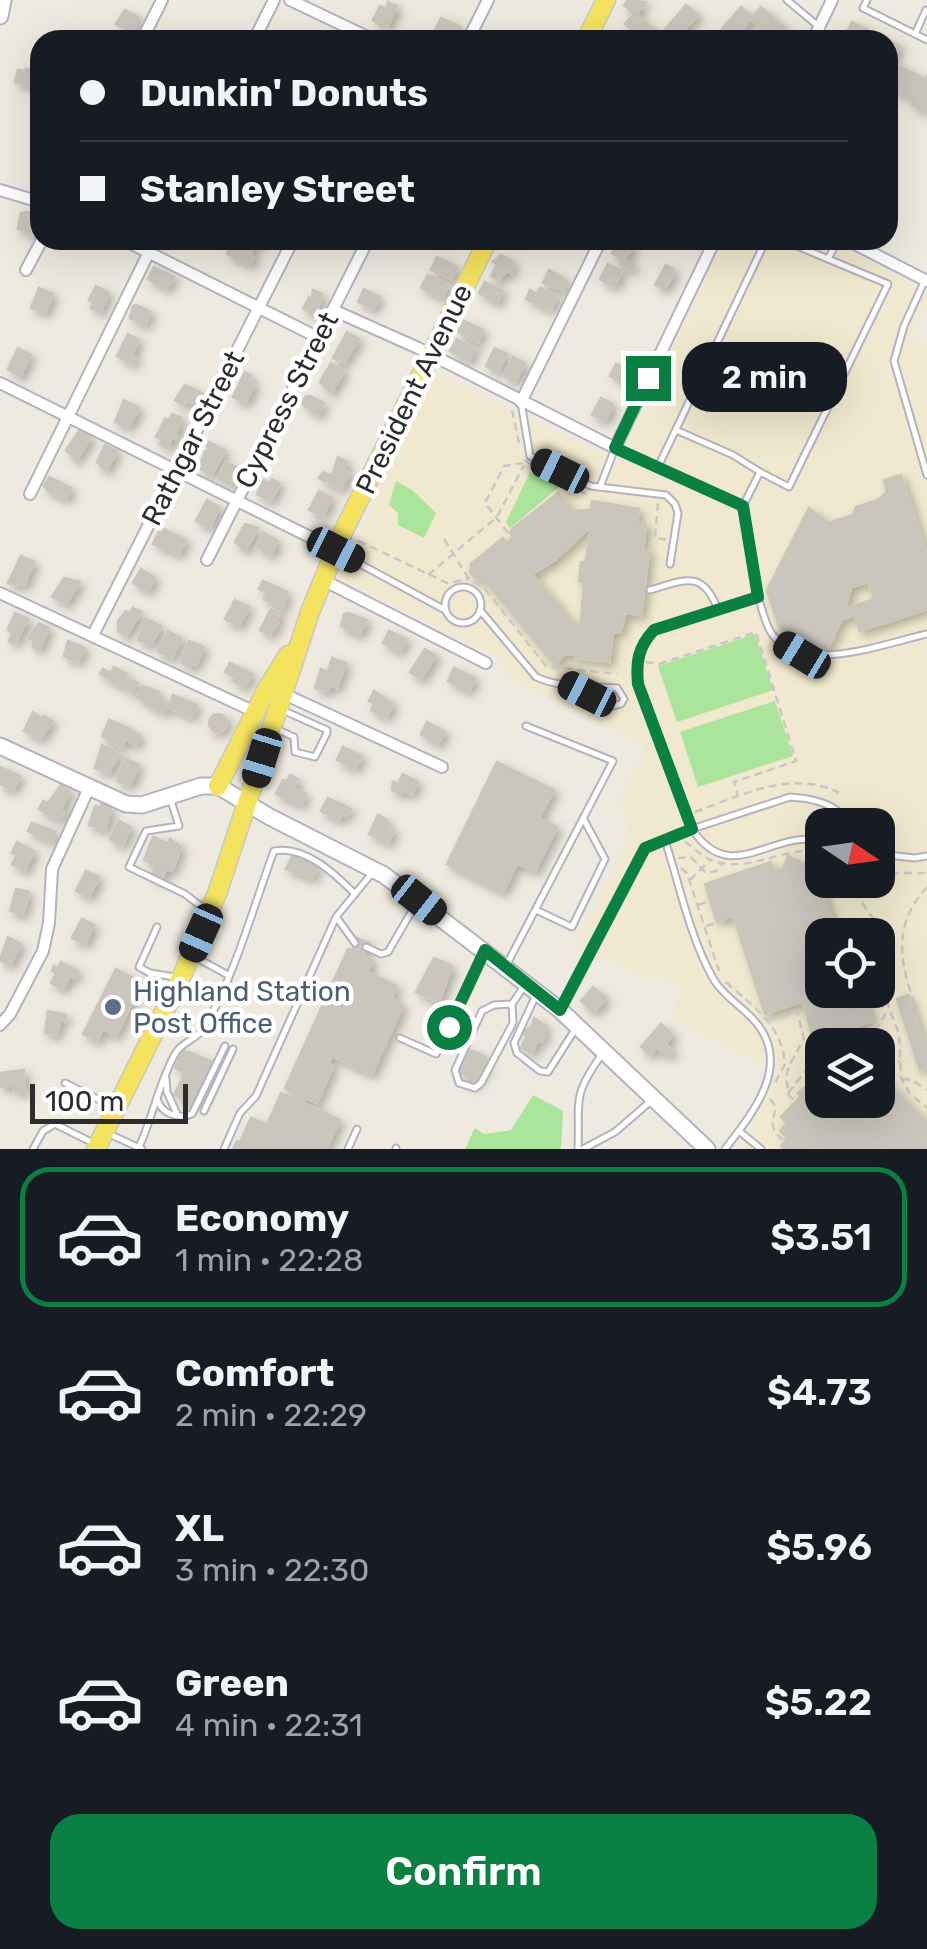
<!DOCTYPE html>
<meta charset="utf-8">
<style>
body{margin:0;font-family:Rubik,sans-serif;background:#20242c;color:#f1f3f6;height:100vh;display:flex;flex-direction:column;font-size:38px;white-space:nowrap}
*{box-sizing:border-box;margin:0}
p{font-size:32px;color:#9ea1a6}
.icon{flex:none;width:55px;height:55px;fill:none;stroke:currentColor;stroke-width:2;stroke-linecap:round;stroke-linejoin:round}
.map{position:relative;height:1149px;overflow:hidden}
.sheet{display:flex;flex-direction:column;background:#171b24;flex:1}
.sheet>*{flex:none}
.banner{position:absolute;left:30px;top:30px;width:868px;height:220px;border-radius:30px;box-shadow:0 10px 40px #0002;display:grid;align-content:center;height:220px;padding:0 50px;background:#171b24}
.needle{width:65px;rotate:103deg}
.controls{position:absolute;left:805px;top:808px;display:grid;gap:20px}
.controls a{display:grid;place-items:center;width:90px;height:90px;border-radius:20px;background:#171b24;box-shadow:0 10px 40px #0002;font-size:50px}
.scale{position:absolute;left:30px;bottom:25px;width:158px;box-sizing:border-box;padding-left:10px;border:5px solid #2d2d2d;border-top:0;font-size:28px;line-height:35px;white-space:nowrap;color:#2d2d2d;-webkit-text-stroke:8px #fff;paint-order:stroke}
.end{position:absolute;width:45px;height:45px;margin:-22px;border:12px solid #0b8043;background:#fff;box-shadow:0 0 0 5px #fff}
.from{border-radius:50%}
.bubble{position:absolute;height:70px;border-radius:30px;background:#171b24;box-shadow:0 10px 40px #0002;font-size:32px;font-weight:600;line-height:70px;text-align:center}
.car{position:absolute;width:30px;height:60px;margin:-30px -15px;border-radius:12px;box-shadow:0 0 8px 2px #0007;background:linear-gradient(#222 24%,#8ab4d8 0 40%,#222 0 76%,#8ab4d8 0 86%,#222 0)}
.banner b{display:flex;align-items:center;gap:35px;height:95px;font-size:38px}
.banner b+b{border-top:2px solid #363941}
.banner i{width:25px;height:25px;background:#f1f3f6}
ul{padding:18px 0 0;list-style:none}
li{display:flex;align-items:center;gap:30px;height:140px;margin:0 20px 15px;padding:0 30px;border:5px solid transparent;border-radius:30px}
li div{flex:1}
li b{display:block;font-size:38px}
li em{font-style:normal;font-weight:600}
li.current{border-color:#0b8043}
li>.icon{width:90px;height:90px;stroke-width:1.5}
.button{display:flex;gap:20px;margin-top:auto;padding:20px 50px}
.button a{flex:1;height:115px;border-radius:30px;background:#0b8043;color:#fff;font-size:40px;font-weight:600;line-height:115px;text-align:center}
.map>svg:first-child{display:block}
</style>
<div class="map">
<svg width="927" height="1149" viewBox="0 0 927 1149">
<defs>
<filter id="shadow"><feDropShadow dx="4.5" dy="4.5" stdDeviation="5" flood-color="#0004"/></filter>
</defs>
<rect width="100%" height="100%" fill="#eeeadf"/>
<path fill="#f0e9cf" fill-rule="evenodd" d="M725,240H825L927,291V305L911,337L927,345V1149H741L776,1070L670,1018L683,989L654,974L650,981L576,944L630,835L620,800L646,746L508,678L496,656L338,578L436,373L618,462ZM822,825H878V880H822ZM822,935H878V990H822ZM822,1045H878V1100H822Z"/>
<g fill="#abe59b">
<path d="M530,472L559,487L510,528L506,522Z"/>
<path d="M396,481L412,490L436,513L424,538L398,525V513L389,505Z"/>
<path d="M755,634L773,690L677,722L658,666Z"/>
<path d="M775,701L793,756L698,787L680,732Z"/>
<path d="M533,1095L563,1111L561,1149H465L475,1128L484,1134L511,1130Z"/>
</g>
<g fill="#cac6be" stroke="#cac6b8" stroke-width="2.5" fill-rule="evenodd" filter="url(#shadow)">
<path d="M628,0L646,2L636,14L660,35L686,5L698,15L676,40L661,37L658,40H643L625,24L634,14L624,5Z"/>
<path d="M388,2L397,6L387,27H382L373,20L380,6L387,9Z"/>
<path d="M741,7L752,17L761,7L787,30L775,40L752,19L733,40H716L714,38Z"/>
<path d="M125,10L138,17L133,33L116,24Z"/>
<path d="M441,18L461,27L455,40L435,30Z"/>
<path d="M852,22L900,46L891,62L925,79L927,75V113L912,105L914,100L888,87V40H843Z"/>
<path d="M26,69L38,71L40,87L15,82L18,70L25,71Z"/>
<path d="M27,212L36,214L35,218L40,219L38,233L33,235H28L29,231L18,229L21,213Z"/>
<path d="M233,240H259L250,255L254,257L250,265L227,254Z"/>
<path d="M619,240L632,241L629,247L633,249L623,259L634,265L631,270L620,264L622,259L612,253Z"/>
<path d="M501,255L512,261L510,266L514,268L511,273L507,271L498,280L491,276L497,264L493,262Z"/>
<path d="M437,257L457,267L451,279L431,270Z"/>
<path d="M608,264L622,271L614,287L600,279Z"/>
<path d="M666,265L673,269L671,273L674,274L664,289L655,285Z"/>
<path d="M154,267L174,277L167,289L148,279Z"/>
<path d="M549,270L567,281L563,290L543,283Z"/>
<path d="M428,275L449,285L442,298L421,288Z"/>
<path d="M485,282L503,291L497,303L479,293Z"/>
<path d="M96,286L109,293L100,312L91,308L93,302L89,300Z"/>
<path d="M39,288L53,294L45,313L31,308Z"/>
<path d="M540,288L557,296L551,310L526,299L530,290L537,294Z"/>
<path d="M364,289L380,297L373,309L358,302Z"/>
<path d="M313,290L322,294L316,315L303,309L309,297L312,299Z"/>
<path d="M137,305L151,312L145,325L130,318L133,306Z"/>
<path d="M464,321L483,330L478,342L458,332Z"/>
<path d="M347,332L359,339L344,363L333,358Z"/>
<path d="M128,334L139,340L131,355L136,358L133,364L117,356Z"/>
<path d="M457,339L475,348L469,361L450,351Z"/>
<path d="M18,348L31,355L20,377L8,369Z"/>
<path d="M495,348L507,354L498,372L486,366Z"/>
<path d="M513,357L525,363L515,382L504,376Z"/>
<path d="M331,363L344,371L331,393L320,382Z"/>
<path d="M616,364L634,372L629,384L610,376Z"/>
<path d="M245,372L251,375L248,381L255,385L245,403L233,397Z"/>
<path d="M185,385L202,393L196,405L186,400L183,405L175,400Z"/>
<path d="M310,396L324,403L318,415L302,404L305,397Z"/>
<path d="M601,398L613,404L605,421L592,415Z"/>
<path d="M124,400L139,408L129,427L115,422Z"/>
<path d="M172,414L182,418L175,434L178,436L176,439L172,437L167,448L160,444L162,440L156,437L165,419L169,420Z"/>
<path d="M79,431L91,437L76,461L66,450Z"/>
<path d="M209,442L225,450L212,475L199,468L205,452L210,448L207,447Z"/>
<path d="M105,445L117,451L106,471L97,462Z"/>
<path d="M338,457L348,462L343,470L349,473L341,489L319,478L323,472L332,476Z"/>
<path d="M226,462L238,468L230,485L218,478Z"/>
<path d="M901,475L927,555V609L860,631L855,615L842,619L827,650L779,626L767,590L809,508L828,523L853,515L856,507L878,500L887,492L884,480ZM869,582L874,599L845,609L851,587Z"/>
<path d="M49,477L71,488L66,499L47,490L44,486Z"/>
<path d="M272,479L280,483L271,501L257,494L264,480L270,483Z"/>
<path d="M319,491L332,498L323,516L309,510Z"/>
<path d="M558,493L572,511L591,510L592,501L639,509L637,523L646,524L643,550L649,551L641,615L626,613L620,632H613L609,662L576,658L577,655L566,654L554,664L484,579L475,578L470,572L471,564L503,538L507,543L513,538L510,533L512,529ZM590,527L586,562H581L579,581L584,582L580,631L532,574L555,560Z"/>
<path d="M207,500L219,507L210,528L196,521Z"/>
<path d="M245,524L258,528L245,551L235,542Z"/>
<path d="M164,529L186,540L179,554L153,544L159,532L163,533Z"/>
<path d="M264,533L278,541L271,555L257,547Z"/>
<path d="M21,556L34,562L24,586L15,582L13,585L8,583Z"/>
<path d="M141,569L155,577L148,591L133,583Z"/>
<path d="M64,578L80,582L66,604L52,597Z"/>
<path d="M263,581L287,592L283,608L264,599L267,593L259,589Z"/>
<path d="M235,600L249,607L239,626L225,619Z"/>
<path d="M133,608L141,612L126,636L118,631V621L126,611L130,613Z"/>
<path d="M271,609L280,613L276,621L278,623L270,635L260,630Z"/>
<path d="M15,613L28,619L14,644L9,641L12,634L8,629Z"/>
<path d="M347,613L367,620L359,635L341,626L344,614Z"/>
<path d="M145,618L161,626L151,645L138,640Z"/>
<path d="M39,623L49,628L39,650L33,647L34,640L28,638Z"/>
<path d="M168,631L182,638L172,658L158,652Z"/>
<path d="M389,631L406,639L400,652L383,643Z"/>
<path d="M68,641L85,648L78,662L64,656Z"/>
<path d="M189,641L204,647L196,665L192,663L190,667L182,663L181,659Z"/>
<path d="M425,649L436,656L421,679L410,672Z"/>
<path d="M332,658L346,663L337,688L330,685L328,691L315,688L321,669L328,672Z"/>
<path d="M230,663L253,674L244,687L234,682L236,678L225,672Z"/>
<path d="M114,667L127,674L125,678L138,683L132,693L126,689L128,685L124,683L122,686L100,674L103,669L111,673Z"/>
<path d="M454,668L475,678L469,691L448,681Z"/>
<path d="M143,686L159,692L156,698L167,704L163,713L137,697Z"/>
<path d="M374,691L393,704L387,717L371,710L374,703L369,701Z"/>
<path d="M173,695L197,705L192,717L168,707Z"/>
<path d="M33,712L42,719L44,716L53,721L40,739L24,731Z"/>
<circle cx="218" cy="723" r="9"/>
<path d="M109,720L130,729L127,735L131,731L140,735L136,746L126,739L122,747L102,736Z"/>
<path d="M427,722L445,732L438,744L421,734Z"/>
<path d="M102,745L119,754L109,773L95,768Z"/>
<path d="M343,747L362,756L355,769L337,760Z"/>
<path d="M125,758L139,765L130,785L117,781Z"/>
<path d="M497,762L554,790L539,818L557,827L535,871L517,863L503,892L447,864Z"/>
<path d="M0,767L20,776L13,790L0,784Z"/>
<path d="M403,774L418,782L412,794L402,790L400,794L392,790L393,782L398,784Z"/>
<path d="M290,775L298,779L293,788L306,794L301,805L276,794L283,780L287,781Z"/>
<path d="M61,785L70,792L60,811L64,812L60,821L39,809L43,801L48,803Z"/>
<path d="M328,798L351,809L347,816L342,814L339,820L321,811Z"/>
<path d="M102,803L111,808L105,830L89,825L95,806L100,808Z"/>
<path d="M378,815L386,819L387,827L394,831L388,843L369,834Z"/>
<path d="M119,821L131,827L122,846L110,839Z"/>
<path d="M32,823L56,832L51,842L28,831Z"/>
<path d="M153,837L168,843L170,839L181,847L172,871L166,869L161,881L151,876L156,864L144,860Z"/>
<path d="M17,842L34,851L24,871L12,864L17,855L12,853Z"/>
<path d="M293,855L318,867L312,878L286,869Z"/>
<path d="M788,856L817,870L837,935H822V990H862L872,1021L827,1036L830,1045H823L820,1037L815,1039L812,1034L803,1001L765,1014L733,915L717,921L705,884L771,862L774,872L783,869Z"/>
<path d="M86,871L99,877L89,897L76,891Z"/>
<path d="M16,889L29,892L23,915L10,911Z"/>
<path d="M82,919L94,925L85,944L72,938Z"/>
<path d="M8,937L21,944L10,965L0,960Z"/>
<path d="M357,938L369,943L363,955L373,960L367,972L397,986L391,999L403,1005L372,1074L332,1056L328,1063L333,1066L317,1103L306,1098L304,1103L340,1120L326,1149H233L237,1141L240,1142L251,1118L267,1125L281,1093L291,1097L294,1092L285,1088L348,949L352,950Z"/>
<path d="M434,958L452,966L439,1002L416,992Z"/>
<path d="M61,962L78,971L75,978L70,976L63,989L51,983L56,973L52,971L54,966L58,968Z"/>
<path d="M116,969L142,982L116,1036L103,1029L97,1041L83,1034Z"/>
<path d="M593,987L606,998L594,1012L581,1001Z"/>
<path d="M908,995L927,1052V1067L920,1070L897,999Z"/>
<path d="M48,1011L66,1015L65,1021L60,1020L57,1035L45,1033Z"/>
<path d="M534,1018L546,1026L542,1033L545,1035L542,1042L538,1040L532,1053L521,1048L527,1036L521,1033L532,1026Z"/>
<path d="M661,1024L673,1035L665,1044L673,1051L667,1056L657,1047L650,1055L641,1047Z"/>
<path d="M468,1049L486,1057L483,1064L486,1065L474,1085L467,1082L469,1077L458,1072Z"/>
<path d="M183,1050L215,1063L195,1105L174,1095L185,1073L175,1068Z"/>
<path d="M24,1070L25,1091L15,1092L14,1085L0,1087V1073Z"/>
<path d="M822,1073V1100H878V1074L927,1122V1149H785L781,1146L788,1138L780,1131L788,1123L781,1117L801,1096L798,1093Z"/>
</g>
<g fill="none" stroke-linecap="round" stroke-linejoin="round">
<g stroke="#b3b3c0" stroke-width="9">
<g id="lane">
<path d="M787,0L817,25"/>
<path d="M867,0L863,8L927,40"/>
<path d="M915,34L926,10"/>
<path d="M783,240L828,259L838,240"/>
<path d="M924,282L904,326L894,361L927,475"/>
<path d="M521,402L530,456L591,486L666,495L675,504L678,513L670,564"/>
<path d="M676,430L733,455L760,472"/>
<path d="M658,467L743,506L758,597"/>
<path d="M600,487L615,448L658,467L766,240"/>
<path d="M743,506L760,472L789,487L888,284L828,259"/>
<path d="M338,552L445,610"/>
<circle cx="463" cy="605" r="18"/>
<path d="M650,590C684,580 703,569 718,610"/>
<path d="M480,610L536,677C559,688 592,686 617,688L624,699L621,704L612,706L565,683"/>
<path d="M274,728L294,737L295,752L315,757L327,733V730L280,709"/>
<path d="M171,801L179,826L146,831L129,867L185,894L207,911"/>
<path d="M665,840C680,887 690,938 714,980C724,997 746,1009 758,1025C791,1068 751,1115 725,1149"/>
<path d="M822,841C771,829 731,888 692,829L790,797C807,798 826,801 839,812V825"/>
<path d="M878,854L915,858L927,856"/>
<path d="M536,910L572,927L605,859L583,818"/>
<path d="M337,918L355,943"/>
<path d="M157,927L139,967L150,973L175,977"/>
<path d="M366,947L381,954L388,952L417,902"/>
<path d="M195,957L228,975"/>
<path d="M507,964L613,761L526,726"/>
<path d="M150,973L161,1008"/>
<path d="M536,995L514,1043L517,1053L540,1071L548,1072L576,1028"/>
<path d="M512,1004L494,1005L482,1011L455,1070L459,1083L475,1088L481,1083L513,1023L512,1004L525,985"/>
<path d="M562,1006L645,848L692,829L638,684C636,662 638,647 654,630L758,597C762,608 765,624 772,634C803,676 885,643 927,634"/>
<path d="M400,1038L436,1054L483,953"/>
<path d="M166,1078L167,1092L177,1114"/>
<path d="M65,1083L114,1107"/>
<path d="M157,1097C159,1113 178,1120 192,1114L225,1046"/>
<path d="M204,1111L233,1049"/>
<path d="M739,1131L761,1149"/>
<path d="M107,1133L142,1149"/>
<path d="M139,1147C153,1117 158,1085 175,1054C181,1042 196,1040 202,1030C233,983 254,904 274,851C305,845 335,874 355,894"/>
<path d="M33,1149L43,1131L55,1124L95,1144"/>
<path d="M224,1149L240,1113L256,1096L336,917L373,872"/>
<path d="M348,1149L357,1129"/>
<path d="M396,1149V1148"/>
<path d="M578,1149C580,1100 571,1098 602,1054"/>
<path d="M583,1149L615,1132L652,1100"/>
</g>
</g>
<g stroke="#b3b3c0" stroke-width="14">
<g id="street">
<path d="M290,0L374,40"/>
<path d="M142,40L162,0"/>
<path d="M254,40L274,0"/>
<path d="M468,40L488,0"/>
<path d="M813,40L832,0"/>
<path d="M0,190L40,202"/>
<path d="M124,240L319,338"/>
<path d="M847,240L927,281"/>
<path d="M26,270L42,240"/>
<path d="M333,310L418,348L615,448L715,240"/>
<path d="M0,383L336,550"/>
<path d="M521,402L601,240"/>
<path d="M30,494L155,240"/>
<path d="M207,560L368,240"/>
<path d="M323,580L486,663"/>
<path d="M0,593L255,712"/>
<path d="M93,635L293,240"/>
<path d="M282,693L442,767"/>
<path d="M0,1025L10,1014L43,951L49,923L52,869L89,788"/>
</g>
</g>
<g stroke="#b3b3c0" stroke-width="19">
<g id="secondary">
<path d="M0,16L3,0"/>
<path d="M0,746L126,804L142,805L201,786H218L270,817L384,875L560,1010L707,1149"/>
</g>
</g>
<g stroke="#c8c8c8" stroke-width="21">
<g id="primary">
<path d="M586,40L606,0"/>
<path d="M218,786L267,689L288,655"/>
<path d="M96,1149L181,978L218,891L310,612L342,534L488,240"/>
</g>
</g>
<g stroke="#c8c8c8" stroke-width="2.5" stroke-dasharray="8 5" stroke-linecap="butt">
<path d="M512,410L520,448"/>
<path d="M524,460L586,494"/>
<path d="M658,503L655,538L665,539L664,546"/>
<path d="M508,533L485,503L504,466L523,463"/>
<path d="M444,539L469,579L483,587"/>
<path d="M362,554L359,541L447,583L469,579"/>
<path d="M428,575L497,517L524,465"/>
<path d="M485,589L546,666L617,674"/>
<path d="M646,662L659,664L756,632L796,761L734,782L738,797"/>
<path d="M695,812C742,795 789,770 838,792L834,797"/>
<path d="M848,812V825"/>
<path d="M685,842C693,846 700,856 711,860C749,875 783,845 822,852"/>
<path d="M678,858L691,857L706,873L716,871L722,865"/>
<path d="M681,868L687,873L719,971"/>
<path d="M878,873H927"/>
<path d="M690,880L709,861"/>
<path d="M850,880L852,889L878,925L886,943L888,1005L899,1034L901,1078L910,1094L927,1108"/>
<path d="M927,887C882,936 908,983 927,1038"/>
<path d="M833,893L831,888L849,882"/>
<path d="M698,905L710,901"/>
<path d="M706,926L733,918"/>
<path d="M859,927L866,935"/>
<path d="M842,931L873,920"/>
<path d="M878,955V974"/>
<path d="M726,982C753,1007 782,1024 785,1064L775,1083"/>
<path d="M769,1020L797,1011L804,1039L789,1066L786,1077L789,1096L796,1101"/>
<path d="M841,1045L870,1039L885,1015L878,989"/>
<path d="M878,1046L892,1060L900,1062"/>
<path d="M902,1079L912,1080L927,1090"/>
<path d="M788,1093L808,1068L809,1043L805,1040"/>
<path d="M770,1099L776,1107C772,1122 769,1128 782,1139"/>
</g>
<use href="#lane" stroke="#fff" stroke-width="5"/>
<use href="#street" stroke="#fff" stroke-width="10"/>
<use href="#secondary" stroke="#fff" stroke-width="15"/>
<use href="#primary" stroke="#f3e35f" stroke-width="18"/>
</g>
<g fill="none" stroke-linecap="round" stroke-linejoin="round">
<path stroke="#0b8043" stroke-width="12" d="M449,1027L485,950L560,1010L645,848L692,829L638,684C636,662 638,647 654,630L758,597L743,506L615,448L648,378"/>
</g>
<circle fill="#5c6f8a" stroke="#fff" stroke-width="4" cx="113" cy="1007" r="10"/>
<g text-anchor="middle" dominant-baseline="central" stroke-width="9" stroke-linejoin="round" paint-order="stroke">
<g font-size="28" fill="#2d2d2d" stroke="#fff">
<text transform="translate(414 389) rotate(-64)">President Avenue</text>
<text transform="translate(287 400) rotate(-63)">Cypress Street</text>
<text transform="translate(193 438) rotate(-63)">Rathgar Street</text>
</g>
<g font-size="28" fill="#4e5e75" stroke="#fff" text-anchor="start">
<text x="133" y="991">Highland Station<tspan x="133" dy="32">Post Office</tspan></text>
</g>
</g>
</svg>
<div class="controls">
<a><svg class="needle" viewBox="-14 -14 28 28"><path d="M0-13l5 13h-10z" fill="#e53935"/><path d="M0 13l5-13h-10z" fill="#9ea1a6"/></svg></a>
<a><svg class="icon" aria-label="locate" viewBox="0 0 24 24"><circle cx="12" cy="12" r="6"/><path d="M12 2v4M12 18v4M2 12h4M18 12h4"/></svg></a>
<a><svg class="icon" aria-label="layers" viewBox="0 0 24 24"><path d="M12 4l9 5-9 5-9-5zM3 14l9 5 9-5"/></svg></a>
</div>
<div class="scale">100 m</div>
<i class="end from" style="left:449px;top:1027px"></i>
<i class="end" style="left:648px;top:378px"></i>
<div class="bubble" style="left:682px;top:342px;width:165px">2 min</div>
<i class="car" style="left:560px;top:471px;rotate:296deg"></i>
<i class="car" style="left:336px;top:550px;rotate:117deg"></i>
<i class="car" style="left:802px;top:655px;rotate:301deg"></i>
<i class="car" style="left:587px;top:694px;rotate:297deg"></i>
<i class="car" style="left:262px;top:758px;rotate:197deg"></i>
<i class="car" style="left:419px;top:900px;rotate:128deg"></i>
<i class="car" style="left:201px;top:933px;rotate:204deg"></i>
<div class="banner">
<b><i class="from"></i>Dunkin' Donuts</b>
<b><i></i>Stanley Street</b>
</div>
</div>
<section class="sheet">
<ul>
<li class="current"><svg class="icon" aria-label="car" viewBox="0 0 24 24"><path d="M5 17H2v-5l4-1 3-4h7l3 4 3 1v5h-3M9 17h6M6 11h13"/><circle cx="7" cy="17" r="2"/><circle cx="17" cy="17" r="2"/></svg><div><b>Economy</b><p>1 min · 22:28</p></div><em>$3.51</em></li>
<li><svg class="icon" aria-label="car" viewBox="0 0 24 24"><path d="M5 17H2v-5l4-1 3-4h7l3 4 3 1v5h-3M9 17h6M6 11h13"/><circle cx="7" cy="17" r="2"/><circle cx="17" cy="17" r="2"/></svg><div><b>Comfort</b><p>2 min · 22:29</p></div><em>$4.73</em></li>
<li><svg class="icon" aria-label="car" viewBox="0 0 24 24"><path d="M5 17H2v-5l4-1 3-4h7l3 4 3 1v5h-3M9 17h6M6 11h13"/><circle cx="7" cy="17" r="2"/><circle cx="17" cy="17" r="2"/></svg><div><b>XL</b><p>3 min · 22:30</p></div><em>$5.96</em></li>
<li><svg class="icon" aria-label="car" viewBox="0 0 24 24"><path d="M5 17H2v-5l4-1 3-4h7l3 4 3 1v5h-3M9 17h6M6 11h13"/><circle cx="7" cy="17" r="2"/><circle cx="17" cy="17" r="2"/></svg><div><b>Green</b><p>4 min · 22:31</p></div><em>$5.22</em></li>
</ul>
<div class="button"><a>Confirm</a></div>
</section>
